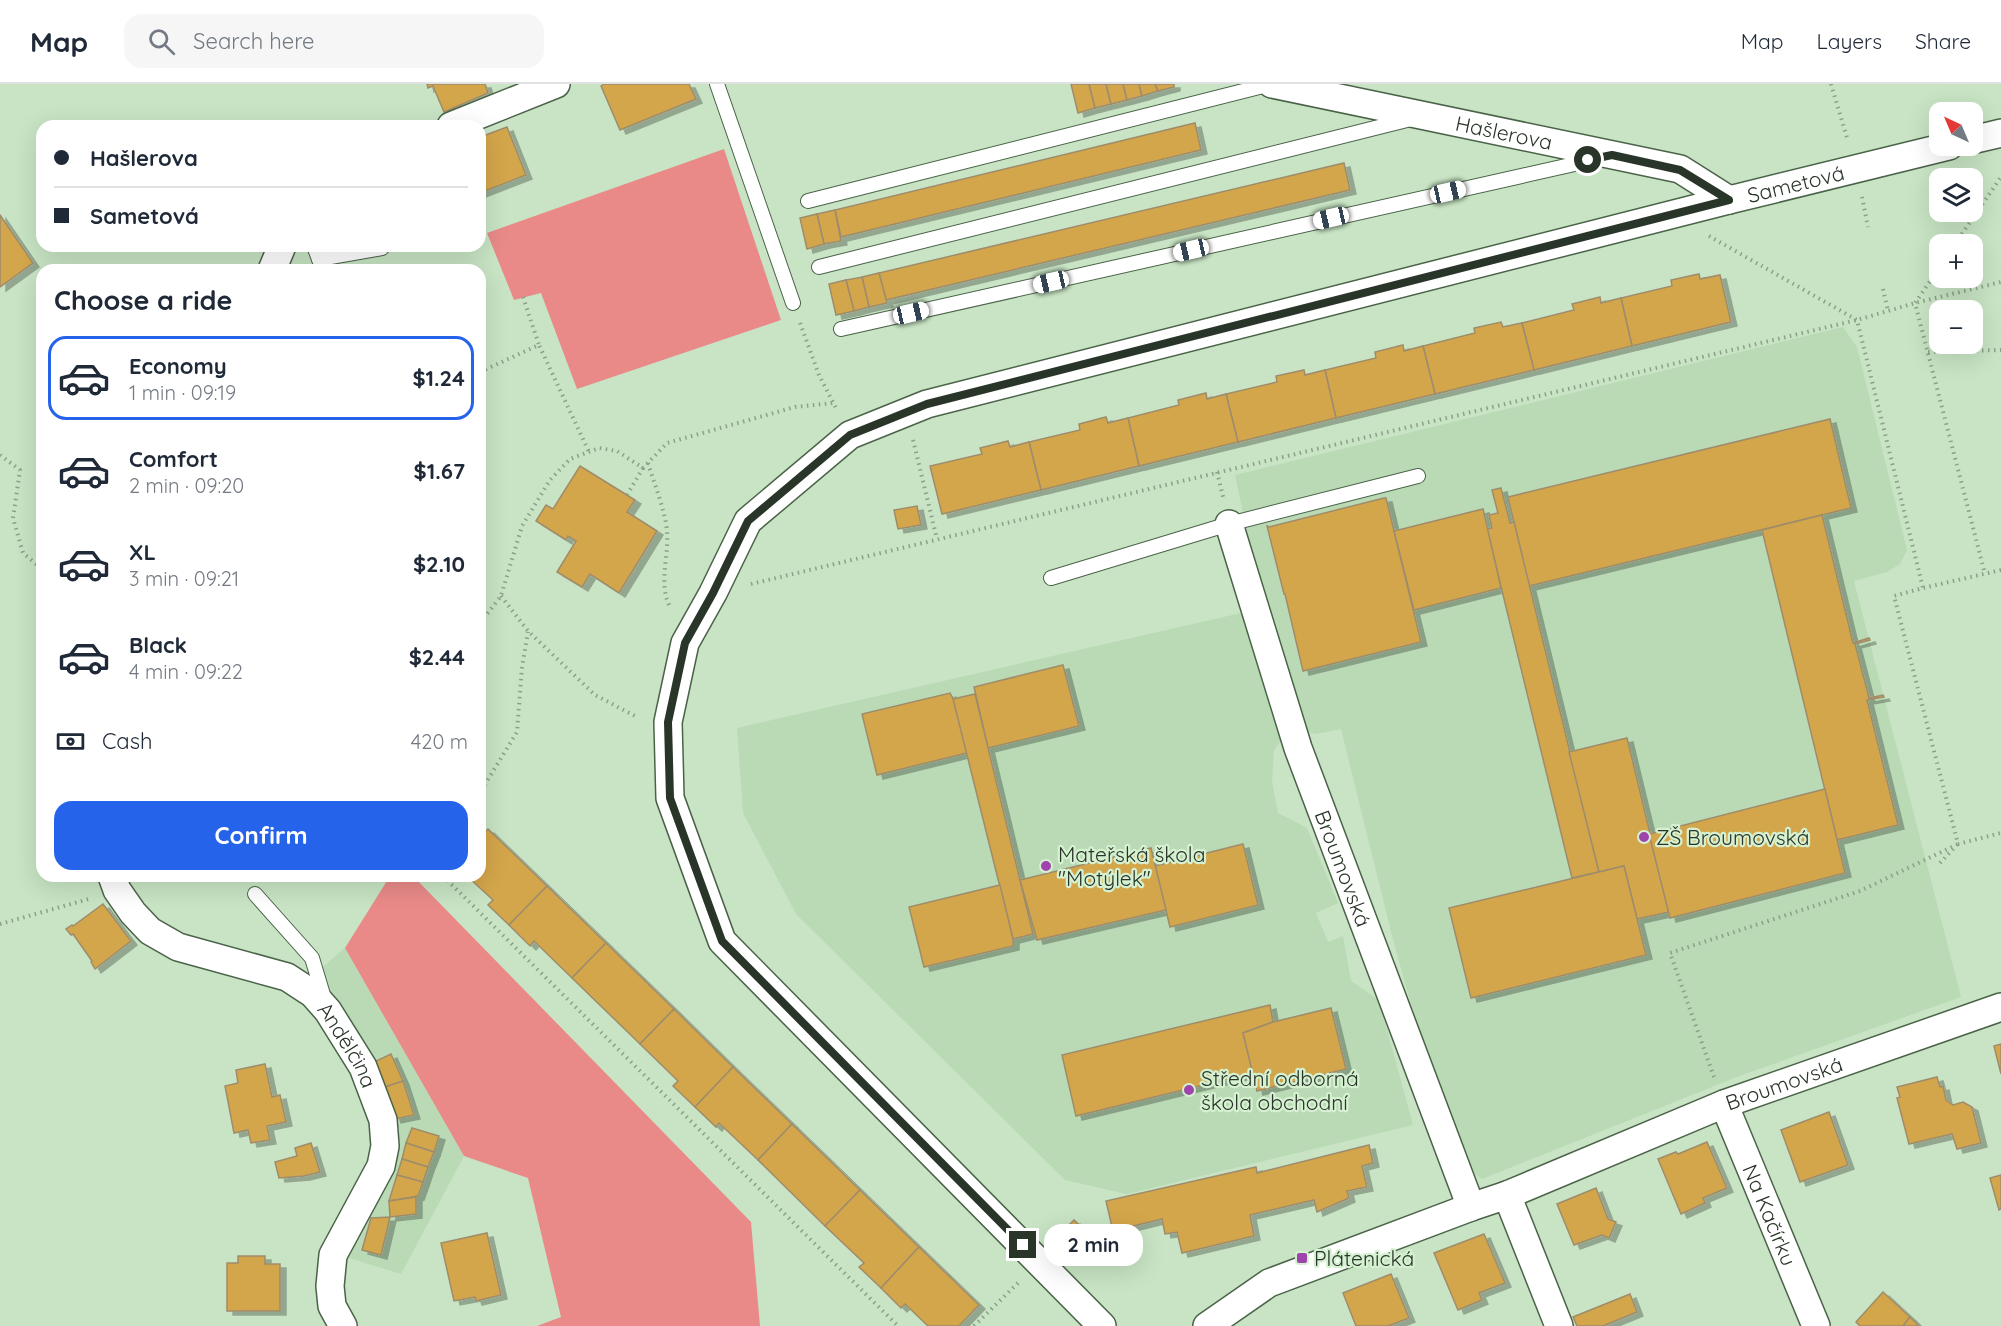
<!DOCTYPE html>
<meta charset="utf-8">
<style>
body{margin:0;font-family:Quicksand,sans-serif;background:#f6f6f7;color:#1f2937;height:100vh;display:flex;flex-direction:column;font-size:22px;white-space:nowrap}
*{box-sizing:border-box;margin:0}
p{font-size:20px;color:#747a83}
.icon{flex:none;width:33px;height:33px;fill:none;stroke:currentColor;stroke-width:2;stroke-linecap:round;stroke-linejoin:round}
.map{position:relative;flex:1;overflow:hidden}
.side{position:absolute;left:36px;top:180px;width:450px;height:618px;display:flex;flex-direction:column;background:#fff;border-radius:18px;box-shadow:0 6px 24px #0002}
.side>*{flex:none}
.guide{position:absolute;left:36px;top:36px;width:450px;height:132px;border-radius:18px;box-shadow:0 6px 24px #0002;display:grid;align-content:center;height:132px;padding:0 18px;background:#fff}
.needle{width:39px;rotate:316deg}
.fabs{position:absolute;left:1929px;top:18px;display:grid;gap:12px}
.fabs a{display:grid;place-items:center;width:54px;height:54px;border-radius:12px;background:#fff;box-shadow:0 6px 24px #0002;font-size:30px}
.end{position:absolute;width:27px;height:27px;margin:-14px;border:8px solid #2a3529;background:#fff;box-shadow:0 0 0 3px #fff}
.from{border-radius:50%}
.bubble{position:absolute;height:42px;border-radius:18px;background:#fff;box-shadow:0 6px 24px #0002;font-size:20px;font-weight:700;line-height:42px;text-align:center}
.car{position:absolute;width:18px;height:36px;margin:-18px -9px;border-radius:8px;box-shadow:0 0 4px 2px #0007;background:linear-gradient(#fff 24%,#345 0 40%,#fff 0 76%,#345 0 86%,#fff 0)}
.guide b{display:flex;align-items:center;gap:21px;height:57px;font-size:22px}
.guide b+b{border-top:2px solid #e0e1e3}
.guide i{width:15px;height:15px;background:#1f2937}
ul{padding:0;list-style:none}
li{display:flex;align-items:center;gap:18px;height:84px;margin:0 12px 9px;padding:0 6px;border:3px solid transparent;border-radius:18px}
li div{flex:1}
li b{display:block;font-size:22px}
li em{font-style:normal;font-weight:700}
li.selected{border-color:#2563eb}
li>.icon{width:54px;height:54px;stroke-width:1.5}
h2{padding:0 18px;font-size:27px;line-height:72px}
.pay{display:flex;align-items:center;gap:15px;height:66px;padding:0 18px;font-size:22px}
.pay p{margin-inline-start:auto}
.primary-button{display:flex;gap:12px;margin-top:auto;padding:12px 18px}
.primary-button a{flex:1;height:69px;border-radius:18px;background:#2563eb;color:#fff;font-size:24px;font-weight:700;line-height:69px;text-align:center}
header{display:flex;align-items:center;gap:36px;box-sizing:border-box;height:84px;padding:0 30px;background:#fff;border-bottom:2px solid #e0e1e3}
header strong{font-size:28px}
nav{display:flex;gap:33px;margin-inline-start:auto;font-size:21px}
.search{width:420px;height:54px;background:#f6f6f7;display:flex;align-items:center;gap:15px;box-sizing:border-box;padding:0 21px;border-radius:18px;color:#747a83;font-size:22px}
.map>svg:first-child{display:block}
</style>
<header>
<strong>Map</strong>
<div class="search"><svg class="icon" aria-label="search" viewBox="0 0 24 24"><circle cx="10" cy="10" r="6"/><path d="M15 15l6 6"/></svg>Search here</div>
<nav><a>Map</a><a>Layers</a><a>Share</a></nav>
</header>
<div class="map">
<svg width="2001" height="1242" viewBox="0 0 2001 1242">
<defs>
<filter id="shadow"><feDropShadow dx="6" dy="4" stdDeviation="0" flood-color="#0004"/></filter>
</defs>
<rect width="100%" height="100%" fill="#c8e4c4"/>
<g fill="#b9dab5">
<path d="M1843,243L1857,263L1907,466L1900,480L1887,488L1854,497L1961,913L1737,993L1482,1095L1462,1081L1451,1064L1393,856L1341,645L1316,650L1306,648L1251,466L1235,391Z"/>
<path d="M1250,527L1283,654L1274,666L1272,697L1278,729L1307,744L1338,819L1316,829L1328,858L1343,852L1351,897L1379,916L1413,1041L1127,1110L1065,1096L796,830L743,729L737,644Z"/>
<path d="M345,864L464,1072L401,1190L349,1174L394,1068L312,892Z"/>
</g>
<g fill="#e98a88">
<path d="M724,65L781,236L577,305L541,209L514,216L487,149Z"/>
<path d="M390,792H413L751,1138L760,1242H537L561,1233L528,1094L464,1072L345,864Z"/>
</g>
<g fill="#d4a64c" stroke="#9e8c6a" stroke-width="1.5" filter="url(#shadow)">
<path d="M427,0H485L488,9L444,28L433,2L428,4Z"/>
<path d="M604,0H689L696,15L620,46L601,2Z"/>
<path d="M1071,0H1089L1095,24L1078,29Z"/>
<path d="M1089,0H1106L1111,20L1095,24Z"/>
<path d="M1106,0H1123L1127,16L1111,20Z"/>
<path d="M1123,0H1139L1142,12L1127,16Z"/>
<path d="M1139,0H1155L1158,7L1142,12Z"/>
<path d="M1155,0H1174V3L1158,7Z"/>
<path d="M1195,39L1201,66L841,153L835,126Z"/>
<path d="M507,43L526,91L480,109V53Z"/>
<path d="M1344,79L1350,106L886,216L879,189Z"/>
<path d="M835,126L841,157L824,160L817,130Z"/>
<path d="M817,130L824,160L807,165L800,134Z"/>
<path d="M0,131L33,179L0,203Z"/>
<path d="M879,189L887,219L869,223L862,193Z"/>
<path d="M1699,190L1700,195L1720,191L1731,238L1632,262L1621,214L1672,202L1671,196Z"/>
<path d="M862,193L869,223L854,227L846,196Z"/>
<path d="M846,196L854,227L836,231L829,200Z"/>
<path d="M1600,213L1601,219L1621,214L1632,262L1534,286L1522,239L1574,226L1572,220Z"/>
<path d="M1501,238L1503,243L1522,239L1534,286L1435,310L1423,262L1475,249L1474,244Z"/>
<path d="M1403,261L1404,267L1423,262L1435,310L1336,334L1325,286L1376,274L1375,268Z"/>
<path d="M1304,286L1305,291L1325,286L1336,334L1238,358L1226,310L1277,298L1276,292Z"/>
<path d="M1206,309L1207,315L1226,310L1238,358L1139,382L1128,334L1179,321L1178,316Z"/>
<path d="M1106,333L1108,339L1128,334L1139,382L1041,406L1029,358L1080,346L1079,340Z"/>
<path d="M1830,335L1851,424L1529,502L1508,413Z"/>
<path d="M1008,357L1010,363L1029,358L1041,406L942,430L930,382L982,370L980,364Z"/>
<path d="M580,382L635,416L627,428L657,447L619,509L590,490L582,503L557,488L576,457L568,452L566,456L536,437L546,421L553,425Z"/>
<path d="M1501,404L1510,439L1514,438L1599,788L1572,794L1487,445L1492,444L1489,431L1498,429L1492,406Z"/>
<path d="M1384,414H1386L1421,558L1303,587L1285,510H1284L1267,442L1269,443Z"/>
<path d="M917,422L921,441L898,445L894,426Z"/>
<path d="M1483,425L1501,504L1414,526L1394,447Z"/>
<path d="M1822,431L1853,559L1869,554L1870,556L1855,560L1869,614L1883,611L1884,613L1867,616L1898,741L1837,756L1762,446Z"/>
<path d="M1063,581L1079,642L988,664L974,603Z"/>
<path d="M950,609L955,618L967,669L877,691L862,630Z"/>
<path d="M975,610L1033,850L1013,855L953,615Z"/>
<path d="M1627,654L1669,828L1637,835L1624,782L1599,788L1569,668Z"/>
<path d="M1825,705L1845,789L1670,834L1649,750Z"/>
<path d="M488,745L547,802L509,841L488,821L493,816L467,792H480V753Z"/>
<path d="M1243,760L1258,821L1170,843L1155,782Z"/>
<path d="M1151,764L1166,826L1037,856L1020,796Z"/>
<path d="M1624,782L1646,871L1471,914L1449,824Z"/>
<path d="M1000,801L1013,855V862L924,883L909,823Z"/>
<path d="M547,802L606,859L572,894L534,857L530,862L509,841Z"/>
<path d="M103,820L131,857L95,885L91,878L92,877L73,850L71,851L66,845L72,841L73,842Z"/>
<path d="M606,859L674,925L640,960L572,894Z"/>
<path d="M1270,921L1273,938L1243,949L1253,989L1076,1032L1062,971Z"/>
<path d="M1331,924L1346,985L1257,1007L1243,949L1273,938Z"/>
<path d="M674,925L733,983L695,1023L673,1002L678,997L640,960Z"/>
<path d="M2001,960V990L1994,962Z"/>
<path d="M391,970L403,997L385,1003L374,978Z"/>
<path d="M265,980L272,1013L280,1011L286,1038L267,1042L270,1056L251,1059L248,1046L234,1049L225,1002L238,999L236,986Z"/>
<path d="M733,983L792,1040L758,1076L719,1039L716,1043L695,1023Z"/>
<path d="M1937,993L1940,1003L1943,1002L1946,1016L1953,1021L1963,1018L1972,1023L1981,1059L1957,1065L1952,1050L1909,1060L1897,1014L1900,1013L1897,1003Z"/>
<path d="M403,997L414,1031L395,1035L385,1003Z"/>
<path d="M1829,1028L1848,1081L1800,1098L1781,1046Z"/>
<path d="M792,1040L860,1106L825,1142L758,1076Z"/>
<path d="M412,1044L439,1052L434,1068L406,1059Z"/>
<path d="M1707,1058L1727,1104L1703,1114L1705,1119L1681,1130L1658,1075L1676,1068L1678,1070Z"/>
<path d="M311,1059L320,1088L304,1092L279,1094L275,1078L297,1072L295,1064Z"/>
<path d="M406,1059L434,1068L428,1083L402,1075Z"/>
<path d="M1369,1061L1373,1079L1362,1082L1367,1103L1347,1107L1349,1114L1317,1128L1314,1116L1250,1131L1254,1152L1182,1169L1177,1148L1165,1150L1162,1135L1113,1147L1106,1117L1256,1083L1257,1089Z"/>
<path d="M402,1075L428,1083L423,1098L397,1091Z"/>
<path d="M397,1091L423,1098L418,1112L389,1117Z"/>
<path d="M2001,1091V1125L1999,1126L1990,1094Z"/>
<path d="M1596,1104L1608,1135L1616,1138L1609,1154L1602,1151L1574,1161L1557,1120Z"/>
<path d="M860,1106L919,1163L881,1204L859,1183L864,1179L825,1142Z"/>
<path d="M416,1113V1130L390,1133L389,1117Z"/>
<path d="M390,1133L381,1171L362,1166L371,1134Z"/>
<path d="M1074,1136L1095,1156L1078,1174L1057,1153Z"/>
<path d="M487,1149L501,1211L476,1217L475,1213L454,1217L441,1159Z"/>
<path d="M1484,1150L1505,1199L1479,1209L1482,1216L1458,1226L1434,1169Z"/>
<path d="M919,1163L979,1221L959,1242H928L905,1220L901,1224L881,1204Z"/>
<path d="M238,1172H265V1180H280V1227H227V1179H238Z"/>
<path d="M1391,1190L1409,1234L1388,1242H1356L1343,1209Z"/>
<path d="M1883,1208L1910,1233L1903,1242H1860L1856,1238Z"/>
<path d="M1630,1210L1637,1228L1603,1242H1577L1573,1233Z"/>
<path d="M1910,1233L1919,1242H1903Z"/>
</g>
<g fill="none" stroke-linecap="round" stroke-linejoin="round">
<g stroke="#4a6348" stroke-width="16">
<g id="service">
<path d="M717,0L793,219"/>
<path d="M808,117L1271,0"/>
<path d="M314,162L323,186"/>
<path d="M319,175L382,164"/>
<path d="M819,183L1411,35"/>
<path d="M841,245L1597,75"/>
<path d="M1051,494L1229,440L1418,392"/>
<path d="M255,810L312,874L324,914"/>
</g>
</g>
<g stroke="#4a6348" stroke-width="30">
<g id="minor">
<path id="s1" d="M1272,0L1680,85L1729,116"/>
<path d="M451,42L556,0"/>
<path d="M1972,56L2001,49"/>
<path d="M272,186L282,162"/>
<path id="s2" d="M1229,440L1298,664L1471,1123"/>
<path id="s3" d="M112,792L117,806L133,829L150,847L178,863L287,893L313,910L328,927L363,983L383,1036L385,1062L381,1082L333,1171L330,1202L332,1222L343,1242"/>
<path id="s4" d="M1724,1020L1816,1242"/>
<path d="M1507,1111L1559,1242"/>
<path id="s5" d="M1102,1242L722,857L670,714L668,638L685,559L713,509L748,437L850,351L927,320L1729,116L1949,62"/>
<path id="s6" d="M1207,1242L1269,1199L1471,1123L1507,1111L1724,1020L2001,923"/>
</g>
</g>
<g stroke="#8ba088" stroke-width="4" stroke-dasharray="1.5 4.5" stroke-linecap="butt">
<path d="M1831,0L1848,57"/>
<path d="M1862,113L1868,143"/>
<path d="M1709,152L1857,236L1923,504"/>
<path d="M1955,160L2001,93"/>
<path d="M1940,183L1915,219L1985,490"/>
<path d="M1883,205L1888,227"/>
<path d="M523,213L539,261"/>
<path d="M800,239L819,291L837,326"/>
<path d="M1928,268L2001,266"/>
<path d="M480,288L539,261L589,368"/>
<path d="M913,356L937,455"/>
<path d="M0,371L20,386L13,434L23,469L42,485"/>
<path d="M648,379C654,399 666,429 667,448C669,474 658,499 670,523"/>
<path d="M1217,388L1223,413"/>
<path d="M627,411L643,384"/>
<path d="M2001,486L1923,504L1894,512L1958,760L2001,749"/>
<path d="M751,500L1857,236L1915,219L2001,198"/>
<path d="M501,512L528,547L595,611L637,633"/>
<path d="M480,539L501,512L522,442L550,396L570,375L599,364L617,367L643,384L667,359L795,323L833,319"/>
<path d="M480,705L484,702L517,648L522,583L528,548"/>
<path d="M1940,779L1955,763"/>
<path d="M443,792L898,1242"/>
<path d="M0,840L89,815"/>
<path d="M1714,993L1670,869L1860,807L1958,760"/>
<path d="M974,1242L1019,1198"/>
</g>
<use href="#service" stroke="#fff" stroke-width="14"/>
<use href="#minor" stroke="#fff" stroke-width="27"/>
</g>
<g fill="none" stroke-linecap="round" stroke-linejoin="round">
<path stroke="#2a3529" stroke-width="8" d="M1023,1161L722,857L670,714L668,638L685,559L713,509L748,437L850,351L927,320L1729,116L1680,86L1612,71L1588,76"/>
</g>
<g fill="#9f43ad" stroke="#d5f1d1" stroke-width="2">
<circle cx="1644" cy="753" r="6"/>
<circle cx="1046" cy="782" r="6"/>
<circle cx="1189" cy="1006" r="6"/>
<rect x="1296" y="1168" width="12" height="12" rx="3"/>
</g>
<g text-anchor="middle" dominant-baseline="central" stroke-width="4.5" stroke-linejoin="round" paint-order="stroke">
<g font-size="21" fill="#2a3529" stroke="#d5f1d1">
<text stroke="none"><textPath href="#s1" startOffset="237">Hašlerova</textPath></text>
<text stroke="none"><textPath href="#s5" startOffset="2100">Sametová</textPath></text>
<text stroke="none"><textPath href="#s2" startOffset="363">Broumovská</textPath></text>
<text stroke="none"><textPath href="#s3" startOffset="306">Andělčina</textPath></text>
<text stroke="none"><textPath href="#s6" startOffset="628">Broumovská</textPath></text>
<text stroke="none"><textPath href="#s4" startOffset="120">Na Kačírku</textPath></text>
</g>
<g font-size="21" fill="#2a3529" stroke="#d5f1d1" text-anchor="start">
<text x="1656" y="753">ZŠ Broumovská</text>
<text x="1058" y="770">Mateřská škola<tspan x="1058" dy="24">"Motýlek"</tspan></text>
<text x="1201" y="994">Střední odborná<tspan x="1201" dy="24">škola obchodní</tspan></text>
<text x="1314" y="1174">Plátenická</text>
</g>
</g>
</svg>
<div class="fabs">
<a><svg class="needle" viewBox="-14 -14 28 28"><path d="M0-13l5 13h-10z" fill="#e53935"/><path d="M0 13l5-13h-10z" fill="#747a83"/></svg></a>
<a><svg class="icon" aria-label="layers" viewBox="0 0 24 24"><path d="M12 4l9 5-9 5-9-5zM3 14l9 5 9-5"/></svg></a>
<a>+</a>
<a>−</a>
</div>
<i class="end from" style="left:1588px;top:76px"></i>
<i class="end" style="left:1023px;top:1161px"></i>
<div class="bubble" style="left:1044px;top:1140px;width:99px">2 min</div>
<i class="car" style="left:1448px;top:108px;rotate:77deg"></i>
<i class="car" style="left:1331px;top:134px;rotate:257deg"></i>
<i class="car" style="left:1191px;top:166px;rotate:257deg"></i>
<i class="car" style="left:1051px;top:198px;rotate:257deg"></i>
<i class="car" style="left:911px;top:229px;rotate:77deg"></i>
<div class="guide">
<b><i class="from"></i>Hašlerova</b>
<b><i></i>Sametová</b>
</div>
<section class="side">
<h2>Choose a ride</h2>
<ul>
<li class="selected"><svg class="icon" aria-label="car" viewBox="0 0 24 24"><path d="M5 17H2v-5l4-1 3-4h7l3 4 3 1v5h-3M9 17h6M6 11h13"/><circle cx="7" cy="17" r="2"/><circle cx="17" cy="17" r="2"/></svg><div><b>Economy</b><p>1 min · 09:19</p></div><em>$1.24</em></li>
<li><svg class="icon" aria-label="car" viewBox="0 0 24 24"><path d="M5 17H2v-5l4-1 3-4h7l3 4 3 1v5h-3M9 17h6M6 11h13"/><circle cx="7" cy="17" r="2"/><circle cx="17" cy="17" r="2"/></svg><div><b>Comfort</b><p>2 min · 09:20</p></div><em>$1.67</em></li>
<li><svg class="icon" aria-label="car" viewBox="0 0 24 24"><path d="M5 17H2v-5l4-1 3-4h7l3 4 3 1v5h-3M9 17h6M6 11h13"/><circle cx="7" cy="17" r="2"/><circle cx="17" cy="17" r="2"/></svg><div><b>XL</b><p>3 min · 09:21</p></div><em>$2.10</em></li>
<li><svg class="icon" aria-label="car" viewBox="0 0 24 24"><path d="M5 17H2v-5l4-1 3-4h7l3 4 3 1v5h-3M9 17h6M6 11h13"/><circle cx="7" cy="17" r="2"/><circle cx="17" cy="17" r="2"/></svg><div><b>Black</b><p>4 min · 09:22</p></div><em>$2.44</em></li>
</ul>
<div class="pay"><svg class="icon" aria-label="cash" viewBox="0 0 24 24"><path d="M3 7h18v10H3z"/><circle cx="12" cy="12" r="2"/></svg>Cash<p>420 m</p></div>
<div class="primary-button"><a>Confirm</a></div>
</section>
</div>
